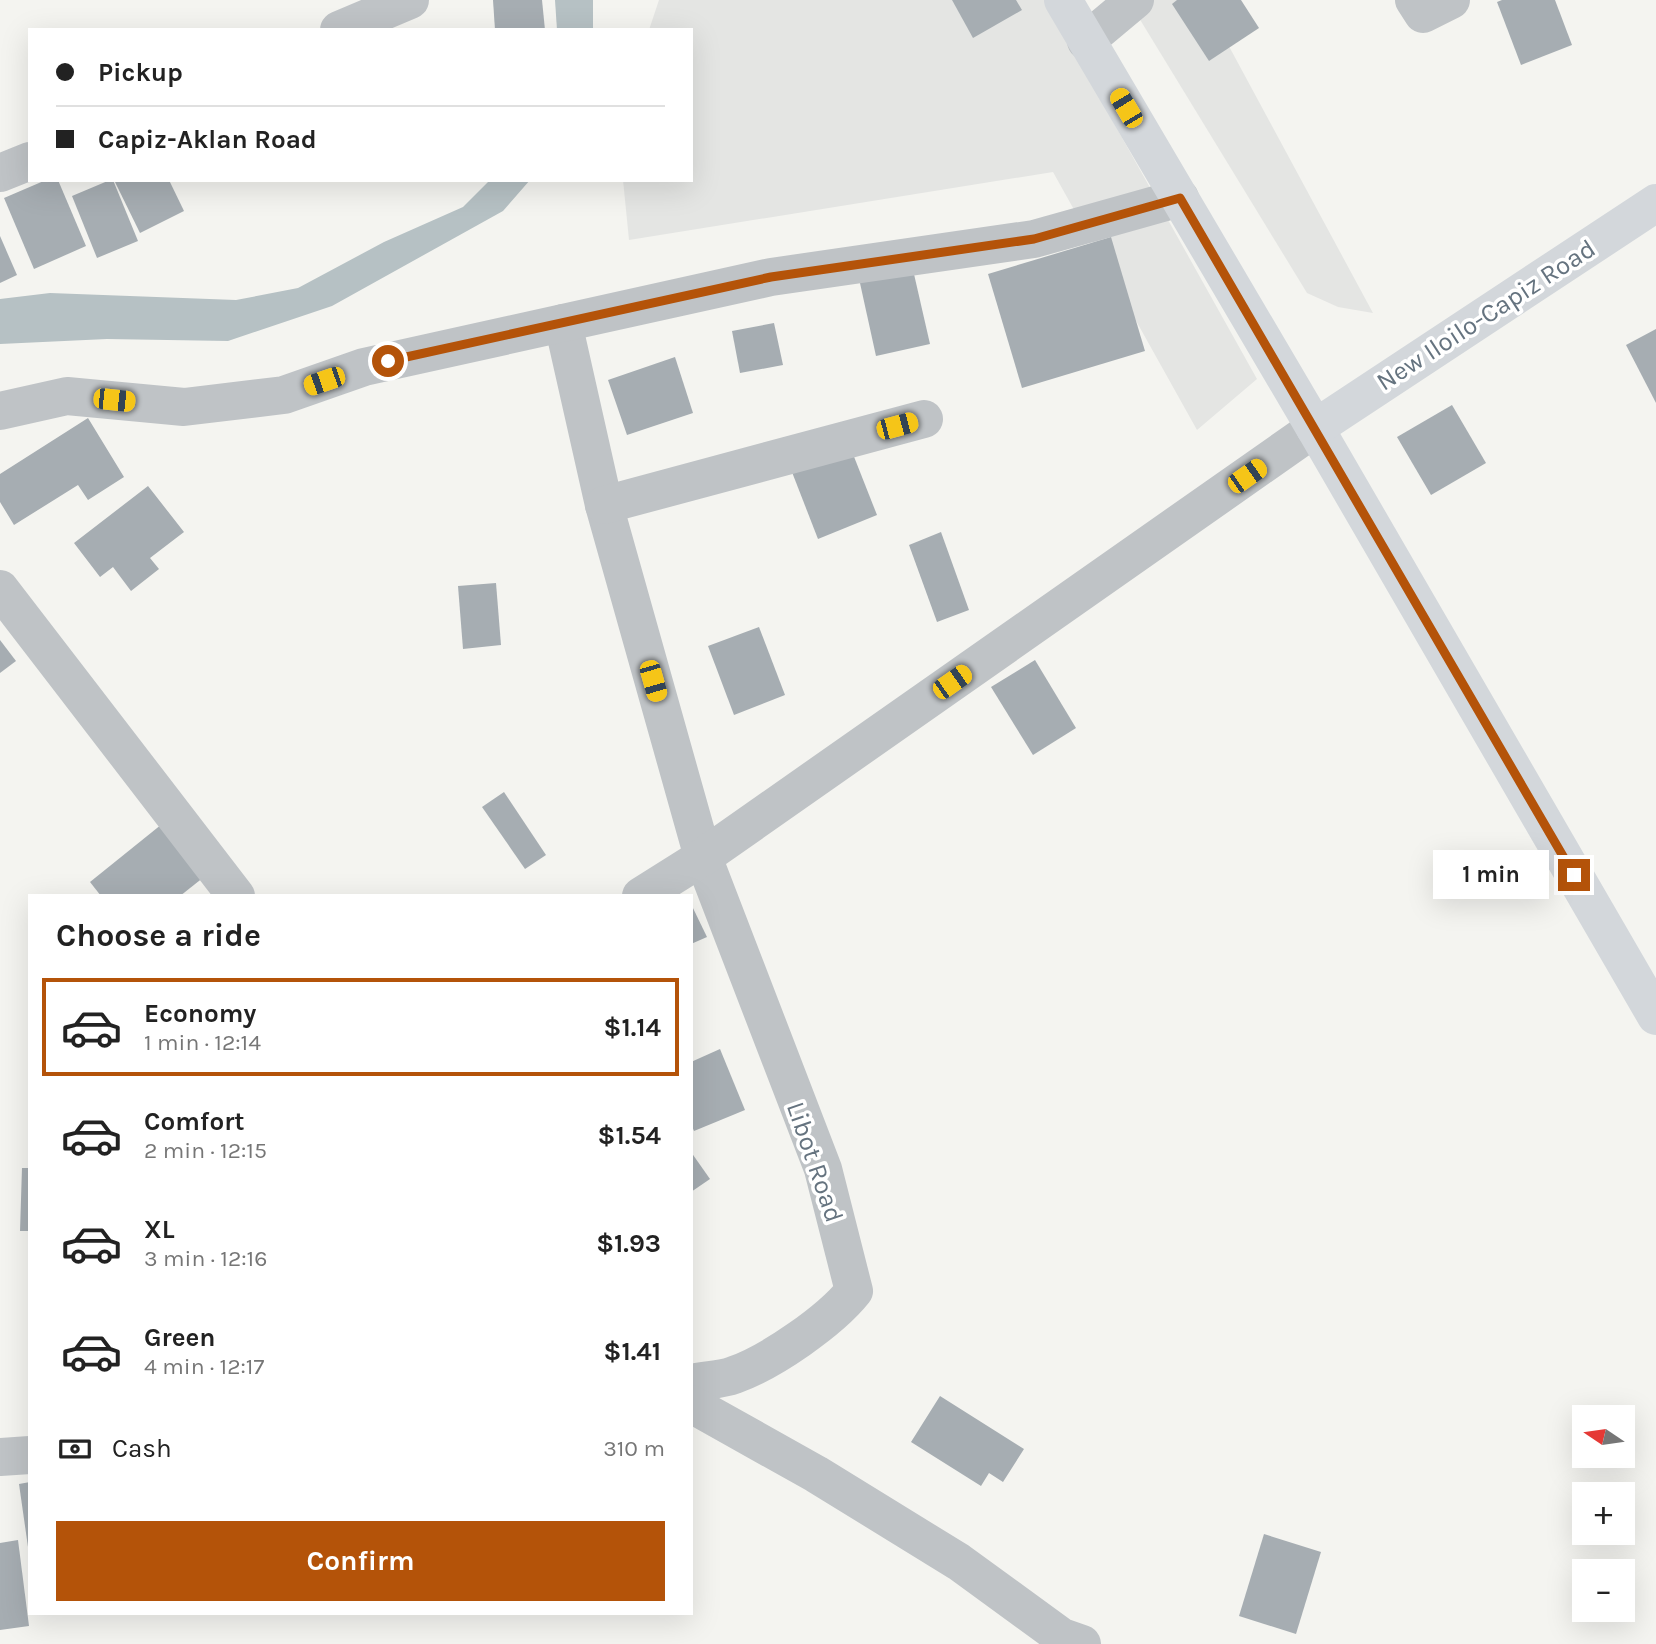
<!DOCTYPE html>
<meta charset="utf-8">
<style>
body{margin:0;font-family:Karla,sans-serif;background:#f6f6f6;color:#222;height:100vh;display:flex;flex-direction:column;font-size:26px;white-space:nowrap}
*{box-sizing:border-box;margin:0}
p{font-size:23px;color:#767676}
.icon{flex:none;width:38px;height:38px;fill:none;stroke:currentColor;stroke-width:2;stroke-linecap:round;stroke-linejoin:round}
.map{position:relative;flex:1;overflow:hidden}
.drawer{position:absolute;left:28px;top:894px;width:665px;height:721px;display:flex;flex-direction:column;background:#fff;border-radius:0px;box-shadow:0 7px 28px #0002}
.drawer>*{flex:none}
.guide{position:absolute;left:28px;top:28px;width:665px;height:154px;border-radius:0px;box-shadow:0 7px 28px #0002;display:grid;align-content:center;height:154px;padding:0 28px;background:#fff}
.needle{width:46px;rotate:283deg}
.buttons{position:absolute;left:1572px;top:1405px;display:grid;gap:14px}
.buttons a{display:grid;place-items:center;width:63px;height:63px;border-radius:0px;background:#fff;box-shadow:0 7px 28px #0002;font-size:35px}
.end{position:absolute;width:32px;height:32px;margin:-16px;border:9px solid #b45309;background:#fff;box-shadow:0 0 0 4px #fff}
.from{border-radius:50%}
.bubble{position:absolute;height:49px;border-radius:0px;background:#fff;box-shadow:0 7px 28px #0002;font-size:23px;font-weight:700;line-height:49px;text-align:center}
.car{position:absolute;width:21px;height:42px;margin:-21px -10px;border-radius:9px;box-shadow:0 0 5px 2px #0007;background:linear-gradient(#f5c518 24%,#345 0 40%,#f5c518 0 76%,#345 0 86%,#f5c518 0)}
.guide b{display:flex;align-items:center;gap:24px;height:66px;font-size:26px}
.guide b+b{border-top:2px solid #e0e0e0}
.guide i{width:18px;height:18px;background:#222}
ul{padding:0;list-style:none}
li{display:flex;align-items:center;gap:21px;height:98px;margin:0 14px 10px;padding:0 14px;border:4px solid transparent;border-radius:0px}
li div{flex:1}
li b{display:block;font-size:26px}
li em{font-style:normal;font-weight:700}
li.current{border-color:#b45309}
li>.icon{width:63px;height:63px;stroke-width:1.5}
h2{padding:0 28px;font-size:32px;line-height:84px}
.pay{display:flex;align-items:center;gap:18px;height:77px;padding:0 28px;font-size:26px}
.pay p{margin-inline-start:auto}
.primary-button{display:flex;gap:14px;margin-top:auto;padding:14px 28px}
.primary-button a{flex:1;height:80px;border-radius:0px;background:#b45309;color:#fff;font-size:28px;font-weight:700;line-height:80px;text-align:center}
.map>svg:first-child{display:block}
</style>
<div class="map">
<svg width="1656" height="1644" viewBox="0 0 1656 1644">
<rect width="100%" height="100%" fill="#f4f4f0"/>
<g fill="#e4e5e3">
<path d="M659,0H1045L1257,379L1197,430L1053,172L629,240L623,180H691V30H649Z"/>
<path d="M1128,0H1204L1373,313L1338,307L1307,293Z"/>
</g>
<g fill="#b6c1c4">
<path d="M555,0H593V30H557Z"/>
<path d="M490,180H530L503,211L332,306L228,341L107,339L0,344V299L50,293L236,300L298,288L384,242L463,207Z"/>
</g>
<g fill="#a6adb2">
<path d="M493,0H542L545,30H495Z"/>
<path d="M952,0H1016L1022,10L973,38Z"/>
<path d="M1177,0H1241L1259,28L1209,61L1172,4Z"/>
<path d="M1502,0H1555L1572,45L1521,65L1497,2Z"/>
<path d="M46,180H58L86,246L34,269L4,198Z"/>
<path d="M110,180H113L138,241L97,258L72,196Z"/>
<path d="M114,180H169L184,211L140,233Z"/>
<path d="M0,236L17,275L0,283Z"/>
<path d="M1111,237L1145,351L1022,388L988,274Z"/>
<path d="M911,261L930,344L876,356L858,274Z"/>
<path d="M774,323L783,365L740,373L732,331Z"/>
<path d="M1656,329V403L1626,345Z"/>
<path d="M675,357L693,413L627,435L608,380Z"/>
<path d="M1452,405L1486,463L1431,495L1397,437Z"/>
<path d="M88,418L124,477L88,500L78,485L14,525L0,502V474Z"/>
<path d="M849,444L877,515L818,539L790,467Z"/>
<path d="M148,486L184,532L150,558L159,569L131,591L113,567L100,577L74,543Z"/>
<path d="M941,532L969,610L937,622L909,545Z"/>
<path d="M496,583L501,645L463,649L458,586Z"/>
<path d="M759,627L785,695L734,715L708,646Z"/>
<path d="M0,640L16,661L0,673Z"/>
<path d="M1035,660L1076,728L1033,755L991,687Z"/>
<path d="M504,792L546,855L525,869L482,807Z"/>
<path d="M167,820L209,873L180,896H101L90,882Z"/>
<path d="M691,904L707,937L691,944Z"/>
<path d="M720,1049L745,1110L694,1131L691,1124V1062Z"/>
<path d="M691,1152L710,1179L691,1192Z"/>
<path d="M22,1168H30V1231H20Z"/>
<path d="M940,1396L1024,1449L1003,1482L989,1473L981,1486L911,1442Z"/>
<path d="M30,1482V1546L28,1547L19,1484Z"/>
<path d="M1264,1534L1321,1552L1296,1634L1239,1616Z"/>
<path d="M18,1540L29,1626L0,1630V1543Z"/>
</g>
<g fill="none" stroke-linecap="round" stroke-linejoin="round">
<g stroke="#bfc3c6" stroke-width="38">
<path d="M1414,0L1423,14L1451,0"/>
<path d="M339,30L410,0"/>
<path d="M1086,41L1135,0"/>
<path d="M0,173L30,161"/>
<path d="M563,323L604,505L703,857L823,1169L854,1291C830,1321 771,1362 734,1375C721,1380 705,1380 691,1383"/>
<path d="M0,411L67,396L184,407L284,395L364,367L771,277L1034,239L1180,198"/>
<path d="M604,505L924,419"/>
<path d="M0,589L236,896"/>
<path d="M641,896L703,857L1315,428"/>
<path d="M691,1404L816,1474L959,1562L1062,1637L1082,1644"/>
<path d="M0,1457L30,1455"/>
</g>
<path stroke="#d3d7db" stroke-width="38" d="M1315,428L1656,1016"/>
<path stroke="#d3d7db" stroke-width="38" d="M1063,0L1315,428L1656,203"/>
</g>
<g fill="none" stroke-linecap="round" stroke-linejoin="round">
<path stroke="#b45309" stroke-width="9" d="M388,361L771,277L1034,239L1180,198L1574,875"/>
</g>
<g text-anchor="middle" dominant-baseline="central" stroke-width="7" stroke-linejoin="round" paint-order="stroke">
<g font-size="26" fill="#65737f" stroke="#fff">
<text transform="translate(1486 315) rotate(-33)">New Iloilo-Capiz Road</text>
<text transform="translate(815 1162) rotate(71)">Libot Road</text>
</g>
</g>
</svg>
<div class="buttons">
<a><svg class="needle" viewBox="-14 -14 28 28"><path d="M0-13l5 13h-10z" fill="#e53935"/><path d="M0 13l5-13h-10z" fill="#767676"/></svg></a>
<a>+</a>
<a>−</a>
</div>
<i class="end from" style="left:388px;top:361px"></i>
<i class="end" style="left:1574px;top:875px"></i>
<div class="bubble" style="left:1433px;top:850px;width:116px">1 min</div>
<i class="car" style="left:1126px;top:108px;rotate:329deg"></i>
<i class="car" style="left:324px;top:381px;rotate:251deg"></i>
<i class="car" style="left:114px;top:400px;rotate:96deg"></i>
<i class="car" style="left:897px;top:426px;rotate:75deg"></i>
<i class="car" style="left:1247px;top:476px;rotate:55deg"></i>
<i class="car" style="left:653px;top:681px;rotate:164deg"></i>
<i class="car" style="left:952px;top:682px;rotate:55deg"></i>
<div class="guide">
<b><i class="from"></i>Pickup</b>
<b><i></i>Capiz-Aklan Road</b>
</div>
<section class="drawer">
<h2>Choose a ride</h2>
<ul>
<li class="current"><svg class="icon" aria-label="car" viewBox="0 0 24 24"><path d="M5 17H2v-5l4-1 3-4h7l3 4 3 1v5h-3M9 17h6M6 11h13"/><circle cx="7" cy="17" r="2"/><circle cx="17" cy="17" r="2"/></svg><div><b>Economy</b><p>1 min · 12:14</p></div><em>$1.14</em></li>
<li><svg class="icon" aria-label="car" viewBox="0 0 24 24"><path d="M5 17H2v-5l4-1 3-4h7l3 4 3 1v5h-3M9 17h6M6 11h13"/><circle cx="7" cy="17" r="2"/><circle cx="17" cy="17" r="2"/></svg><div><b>Comfort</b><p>2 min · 12:15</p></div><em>$1.54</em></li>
<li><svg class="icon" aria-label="car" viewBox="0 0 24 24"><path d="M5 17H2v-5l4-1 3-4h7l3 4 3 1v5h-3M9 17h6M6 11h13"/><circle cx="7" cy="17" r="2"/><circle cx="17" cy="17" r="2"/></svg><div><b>XL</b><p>3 min · 12:16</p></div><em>$1.93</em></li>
<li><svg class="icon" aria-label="car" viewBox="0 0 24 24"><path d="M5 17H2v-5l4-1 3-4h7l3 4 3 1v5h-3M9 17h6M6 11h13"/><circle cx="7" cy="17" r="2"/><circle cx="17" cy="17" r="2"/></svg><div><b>Green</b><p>4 min · 12:17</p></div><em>$1.41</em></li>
</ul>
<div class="pay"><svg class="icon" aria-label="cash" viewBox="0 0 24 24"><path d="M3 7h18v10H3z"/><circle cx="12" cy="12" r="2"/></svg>Cash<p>310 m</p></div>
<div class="primary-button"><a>Confirm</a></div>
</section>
</div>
